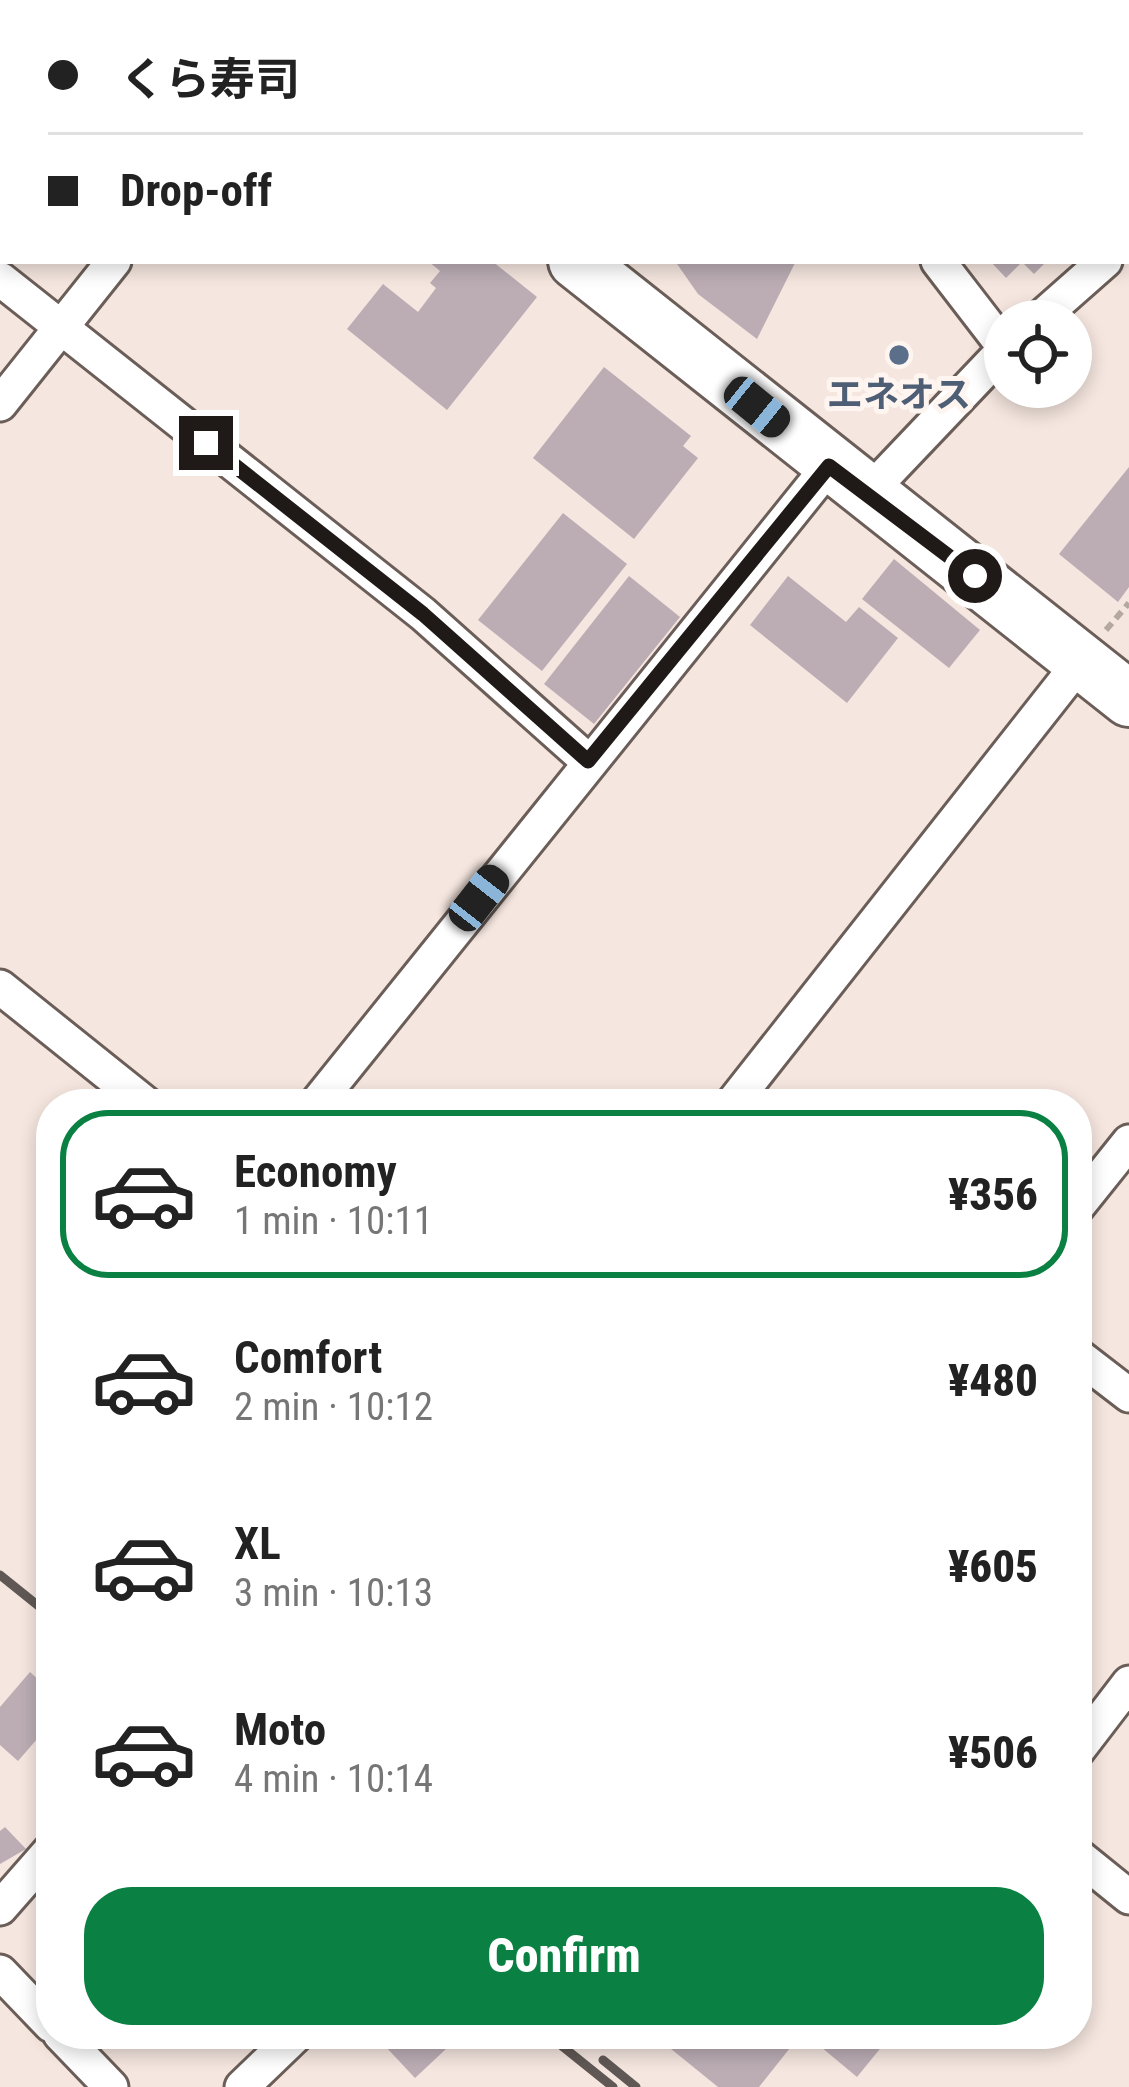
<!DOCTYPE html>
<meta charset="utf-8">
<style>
body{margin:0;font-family:"Roboto Condensed","Noto Sans JP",sans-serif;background:#f6f6f6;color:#222;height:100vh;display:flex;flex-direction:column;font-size:45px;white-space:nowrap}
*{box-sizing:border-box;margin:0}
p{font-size:39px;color:#767676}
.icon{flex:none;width:66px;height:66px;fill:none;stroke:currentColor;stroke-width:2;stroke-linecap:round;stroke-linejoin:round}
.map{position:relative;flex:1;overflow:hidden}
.sheet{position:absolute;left:36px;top:1089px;width:1056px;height:960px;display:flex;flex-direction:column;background:#fff;border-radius:48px;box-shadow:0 6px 18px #0003}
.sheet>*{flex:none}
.banner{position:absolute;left:0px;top:0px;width:1131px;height:264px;box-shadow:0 6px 18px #0003;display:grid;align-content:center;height:264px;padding:0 48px;background:#fff}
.controls{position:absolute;left:984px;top:300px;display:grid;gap:24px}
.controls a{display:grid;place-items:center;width:108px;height:108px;border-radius:50%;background:#fff;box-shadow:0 6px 18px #0003;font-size:60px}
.end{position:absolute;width:54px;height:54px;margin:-27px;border:15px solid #1f1a17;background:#fff;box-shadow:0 0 0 6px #fff}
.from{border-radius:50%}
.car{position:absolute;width:36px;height:72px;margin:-36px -18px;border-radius:15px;box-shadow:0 0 9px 3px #0007;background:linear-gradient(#222 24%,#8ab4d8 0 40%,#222 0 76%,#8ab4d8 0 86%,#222 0)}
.banner b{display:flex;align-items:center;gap:42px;height:114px;font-size:45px}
.banner b+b{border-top:3px solid #e0e0e0}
.banner i{width:30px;height:30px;background:#222}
ul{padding:21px 0 0;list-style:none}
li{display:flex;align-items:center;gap:36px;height:168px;margin:0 24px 18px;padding:0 24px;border:6px solid transparent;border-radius:48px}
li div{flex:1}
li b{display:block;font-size:45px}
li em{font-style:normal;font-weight:800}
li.on{border-color:#0b8043}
li>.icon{width:108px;height:108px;stroke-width:1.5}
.cta{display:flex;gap:24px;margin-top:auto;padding:24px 48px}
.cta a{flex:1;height:138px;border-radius:48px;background:#0b8043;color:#fff;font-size:48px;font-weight:800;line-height:138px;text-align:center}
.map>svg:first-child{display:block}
</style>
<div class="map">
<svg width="1129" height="2087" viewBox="0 0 1129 2087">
<rect width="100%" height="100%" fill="#f5e6df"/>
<g fill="#bcadb5">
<path d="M428,261H492L537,297L447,410L347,329L383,284L418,312L436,288L430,283L440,271Z"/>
<path d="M675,261H796L757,339L698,294Z"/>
<path d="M990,261H1047L1034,274L1022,262L1006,278Z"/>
<path d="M604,367L691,436L683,446L698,458L634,539L533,458Z"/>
<path d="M1129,467V587L1118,602L1059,554Z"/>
<path d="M563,513L627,564L542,671L478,620Z"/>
<path d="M894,559L980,630L949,668L862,599Z"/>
<path d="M629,576L680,617L594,724L544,684Z"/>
<path d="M788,576L846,622L859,607L898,638L847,703L750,625Z"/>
<path d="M30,1672L51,1691V1723L18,1761L0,1745V1707Z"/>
<path d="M5,1827L26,1849L0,1864V1831Z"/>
<path d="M392,2034H462L415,2078L385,2046Z"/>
<path d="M674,2034H801L759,2087H718L665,2044Z"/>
<path d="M831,2034H892L857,2077L821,2047Z"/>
</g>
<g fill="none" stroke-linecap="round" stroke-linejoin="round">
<g stroke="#6b5e58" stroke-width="39">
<g id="minor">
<path d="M739,0L741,3"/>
<path d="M311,3L314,0"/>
<path d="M869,3L872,0"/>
<path d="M1128,240L1129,239"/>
<path d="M938,261L1005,348"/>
<path d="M0,279L423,614L588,761"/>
<path d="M1037,321L1105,261"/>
<path d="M0,404L114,261"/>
<path d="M869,492L1005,349"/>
<path d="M0,987L146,1104"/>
<path d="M316,1104L829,466"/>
<path d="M732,1104L1081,661"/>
<path d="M1077,1207L1129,1142"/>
<path d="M1077,1355L1129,1395"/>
<path d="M1077,1751L1129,1683"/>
<path d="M1077,1855L1129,1897"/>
<path d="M0,1908L51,1850"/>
<path d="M0,1972L51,2025"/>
<path d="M60,2034L111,2087"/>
<path d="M242,2087L297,2034"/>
</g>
</g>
<g stroke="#6b5e58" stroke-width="60">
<g id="trunk">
<path d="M251,0L255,3"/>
<path d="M576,261L1129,699"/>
</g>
</g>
<path stroke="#b4a8a3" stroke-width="6" stroke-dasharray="9 6" stroke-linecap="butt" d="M1106,630L1129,603"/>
<use href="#minor" stroke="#fff" stroke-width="33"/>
<use href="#trunk" stroke="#fff" stroke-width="54"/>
<g stroke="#605854" stroke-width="9">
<path d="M0,1575L51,1616"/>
<path d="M547,2034L613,2087"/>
<path d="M603,2060L636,2087"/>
</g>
</g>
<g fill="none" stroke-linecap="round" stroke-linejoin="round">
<path stroke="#1f1a17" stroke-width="15" d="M206,443L423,614L588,761L829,466L975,576"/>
</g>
<circle fill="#5c6f8a" stroke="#fef5f0" stroke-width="4.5" cx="899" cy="355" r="12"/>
<g text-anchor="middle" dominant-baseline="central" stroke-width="10" stroke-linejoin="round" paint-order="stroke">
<g font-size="36" font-weight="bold" fill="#4e5e75" stroke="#fef5f0">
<text x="899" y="395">エネオス</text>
</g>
</g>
</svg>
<div class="controls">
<a><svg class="icon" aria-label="locate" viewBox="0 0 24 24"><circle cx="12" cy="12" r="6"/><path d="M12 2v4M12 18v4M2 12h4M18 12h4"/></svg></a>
</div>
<i class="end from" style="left:975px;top:576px"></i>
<i class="end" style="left:206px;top:443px"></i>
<i class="car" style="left:757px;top:407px;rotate:129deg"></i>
<i class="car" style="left:479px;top:898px;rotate:38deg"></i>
<div class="banner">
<b><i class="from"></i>くら寿司</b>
<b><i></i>Drop-off</b>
</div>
<section class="sheet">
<ul>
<li class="on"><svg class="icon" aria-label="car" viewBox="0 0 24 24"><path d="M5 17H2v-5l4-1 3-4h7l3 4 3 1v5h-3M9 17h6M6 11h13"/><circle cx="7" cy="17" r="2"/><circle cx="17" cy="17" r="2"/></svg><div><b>Economy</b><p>1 min · 10:11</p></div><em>¥356</em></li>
<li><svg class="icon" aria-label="car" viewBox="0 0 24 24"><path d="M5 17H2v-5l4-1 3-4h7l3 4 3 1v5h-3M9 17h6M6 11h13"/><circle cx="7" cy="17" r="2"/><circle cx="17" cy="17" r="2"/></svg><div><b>Comfort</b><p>2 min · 10:12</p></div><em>¥480</em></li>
<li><svg class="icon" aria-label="car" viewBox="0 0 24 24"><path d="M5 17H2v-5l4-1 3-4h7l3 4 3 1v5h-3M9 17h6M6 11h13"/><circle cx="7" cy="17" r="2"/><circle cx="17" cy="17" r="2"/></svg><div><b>XL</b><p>3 min · 10:13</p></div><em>¥605</em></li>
<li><svg class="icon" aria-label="car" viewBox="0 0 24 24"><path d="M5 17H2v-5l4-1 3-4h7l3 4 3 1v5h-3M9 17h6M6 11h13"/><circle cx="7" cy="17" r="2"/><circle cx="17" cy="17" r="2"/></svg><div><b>Moto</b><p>4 min · 10:14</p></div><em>¥506</em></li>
</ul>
<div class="cta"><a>Confirm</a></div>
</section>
</div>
